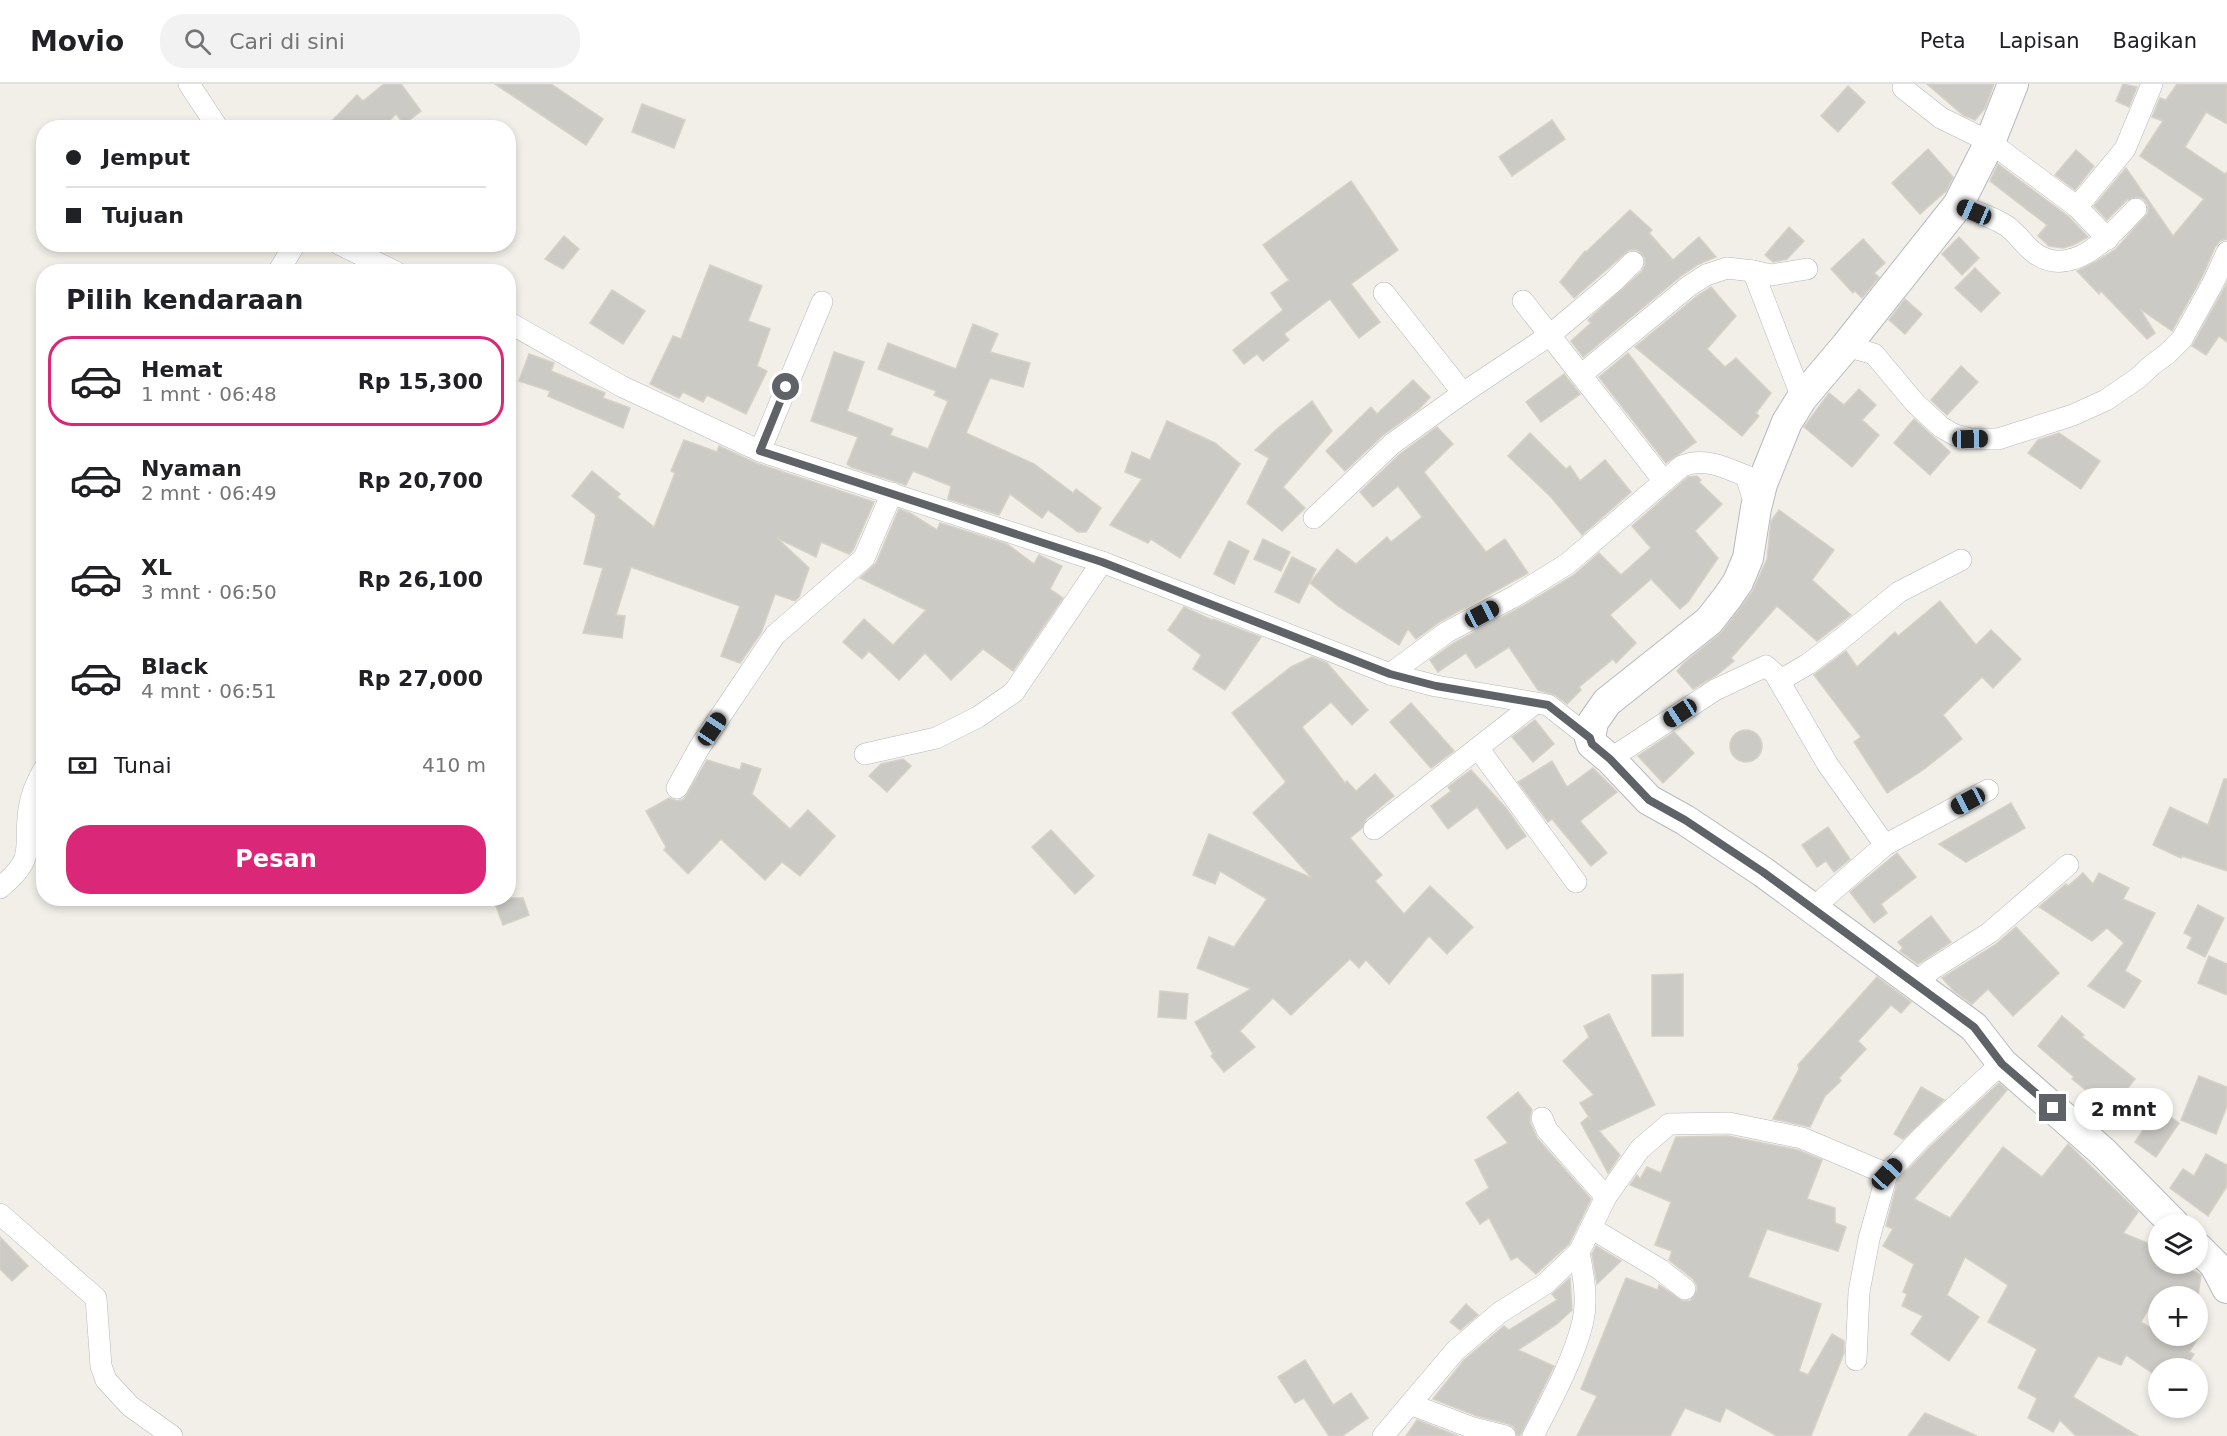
<!DOCTYPE html>
<html lang="id">
<meta charset="utf-8">
<style>
body{margin:0;font-family:"DejaVu Sans",sans-serif;background:#f2f2f2;color:#202124;height:100vh;display:flex;flex-direction:column;font-size:22px;white-space:nowrap}
*{box-sizing:border-box;margin:0}
p{font-size:20px;color:#757577}
.icon{flex:none;width:33px;height:33px;fill:none;stroke:currentColor;stroke-width:2;stroke-linecap:round;stroke-linejoin:round}
.map{position:relative;flex:1;overflow:hidden}
.panel{position:absolute;left:36px;top:180px;width:480px;height:642px;display:flex;flex-direction:column;background:#fff;border-radius:24px;box-shadow:0 3px 9px #0003}
.panel>*{flex:none}
.top-card{position:absolute;left:36px;top:36px;width:480px;height:132px;border-radius:24px;box-shadow:0 3px 9px #0003;display:grid;align-content:center;height:132px;padding:0 30px;background:#fff}
.tools{position:absolute;left:2148px;top:1130px;display:grid;gap:12px}
.tools a{display:grid;place-items:center;width:60px;height:60px;border-radius:50%;background:#fff;box-shadow:0 3px 9px #0003;font-size:30px}
.end{position:absolute;width:27px;height:27px;margin:-14px;border:8px solid #5f6368;background:#fff;box-shadow:0 0 0 3px #fff}
.from{border-radius:50%}
.bubble{position:absolute;height:42px;border-radius:21px;background:#fff;box-shadow:0 3px 9px #0003;font-size:20px;font-weight:700;line-height:42px;text-align:center}
.car{position:absolute;width:18px;height:36px;margin:-18px -9px;border-radius:8px;box-shadow:0 0 4px 2px #0007;background:linear-gradient(#222 24%,#8ab4d8 0 40%,#222 0 76%,#8ab4d8 0 86%,#222 0)}
.top-card b{display:flex;align-items:center;gap:21px;height:57px;font-size:22px}
.top-card b+b{border-top:2px solid #e0e0e0}
.top-card i{width:15px;height:15px;background:#202124}
ul{padding:0;list-style:none}
li{display:flex;align-items:center;gap:18px;height:90px;margin:0 12px 9px;padding:0 18px;border:3px solid transparent;border-radius:24px}
li div{flex:1}
li b{display:block;font-size:22px}
li em{font-style:normal;font-weight:700}
li.current{border-color:#db2777}
li>.icon{width:54px;height:54px;stroke-width:1.5}
h2{padding:0 30px;font-size:27px;line-height:72px}
.pay{display:flex;align-items:center;gap:15px;height:66px;padding:0 30px;font-size:22px}
.pay p{margin-inline-start:auto}
.button{display:flex;gap:12px;margin-top:auto;padding:12px 30px}
.button a{flex:1;height:69px;border-radius:24px;background:#db2777;color:#fff;font-size:24px;font-weight:700;line-height:69px;text-align:center}
header{display:flex;align-items:center;gap:36px;box-sizing:border-box;height:84px;padding:0 30px;background:#fff;border-bottom:2px solid #e0e0e0}
header strong{font-size:28px}
nav{display:flex;gap:33px;margin-inline-start:auto;font-size:21px}
.search{width:420px;height:54px;background:#f2f2f2;display:flex;align-items:center;gap:15px;box-sizing:border-box;padding:0 21px;border-radius:24px;color:#757577;font-size:22px}
.map>svg:first-child{display:block}
</style>
<header>
<strong>Movio</strong>
<div class="search"><svg class="icon" aria-label="search" viewBox="0 0 24 24"><circle cx="10" cy="10" r="6"/><path d="M15 15l6 6"/></svg>Cari di sini</div>
<nav><a>Peta</a><a>Lapisan</a><a>Bagikan</a></nav>
</header>
<div class="map">
<svg width="2227" height="1352" viewBox="0 0 2227 1352">
<rect width="100%" height="100%" fill="#f1efe8"/>
<g fill="#cccac5" stroke="#d6d1c6" stroke-width="1.5">
<path d="M384,0H401L421,27L404,40L396,30L382,44H325L357,11L363,17Z"/>
<path d="M495,0H551L603,35L586,61Z"/>
<path d="M1927,0H1994L1985,24L1975,36L1963,31Z"/>
<path d="M2123,0L2137,3L2129,23L2116,17Z"/>
<path d="M2177,0H2227V40L2206,28L2185,63L2225,90L2227,88V155L2220,157L2215,163L2203,191L2172,247L2140,225L2155,249L2147,255L2101,207L2099,210L2077,187L2097,177L2116,165L2148,129V121L2144,115L2138,113L2127,116L2107,136L2094,122L2126,84L2173,152L2204,115L2140,72L2163,37L2152,33L2160,14L2166,16Z"/>
<path d="M1848,2L1865,18L1838,48L1821,32Z"/>
<path d="M642,20L685,36L674,64L632,48Z"/>
<path d="M1552,36L1565,55L1512,92L1499,73Z"/>
<path d="M1928,65L1953,93L1946,107L1920,130L1892,99Z"/>
<path d="M2076,66L2094,82L2075,106L2055,91Z"/>
<path d="M1998,80L2069,133L2088,153L2073,161L2063,164L2049,162L2038,152L2047,141L1990,97Z"/>
<path d="M1351,97L1398,166L1351,200L1380,238L1359,254L1330,215L1284,250L1289,256L1263,277L1257,270L1244,280L1233,266L1283,226L1271,209L1289,196L1263,161Z"/>
<path d="M1630,126L1652,146L1649,149L1673,176L1699,153L1716,173L1699,180L1681,192L1583,273L1571,257L1591,239L1588,236L1642,187L1645,181V174L1637,166H1629L1574,214L1560,198L1585,167L1586,168Z"/>
<path d="M1789,143L1804,157L1787,175L1773,178L1765,171Z"/>
<path d="M564,152L579,165L563,185L545,175Z"/>
<path d="M1959,153L1979,174L1962,191L1942,170Z"/>
<path d="M1863,155L1885,179L1874,189L1879,193L1862,214L1855,207L1853,209L1831,185Z"/>
<path d="M710,181L762,202L748,237L770,245L757,282L767,287L746,330L707,311L703,318L683,308L679,314L650,300L673,252L681,255Z"/>
<path d="M1975,184L2000,209L1981,228L1955,204Z"/>
<path d="M2227,199V258L2219,252L2206,271L2192,262Z"/>
<path d="M1711,203L1736,232L1707,265L1725,283L1736,274L1771,309L1756,329L1759,332L1742,352L1635,263L1697,212Z"/>
<path d="M612,206L645,227L623,260L590,239Z"/>
<path d="M1905,215L1922,230L1905,250L1889,236Z"/>
<path d="M973,240L998,250L990,268L1030,279L1023,303L990,294L966,349L1034,380L1073,409L1076,405L1101,424L1086,448H1078L1048,426L1042,434L1010,410L999,431L948,415L951,402L913,387L906,401L851,383L847,380L858,353L811,337L834,268L864,278L847,327L893,345L890,351L928,365L948,317L934,311L936,307L878,285L888,259L956,285Z"/>
<path d="M1628,269L1696,358L1666,379L1599,293Z"/>
<path d="M529,270L554,279L551,287L605,309L603,314L630,324L623,344L548,312L550,307L519,297Z"/>
<path d="M1961,282L1978,298L1947,331L1931,316Z"/>
<path d="M1564,290L1580,310L1541,338L1526,318Z"/>
<path d="M1413,296L1430,313L1419,325L1383,351L1345,387L1326,367L1371,323L1377,330Z"/>
<path d="M1859,305L1876,321L1862,336L1879,351L1852,383L1804,343L1829,309L1844,321Z"/>
<path d="M1312,317L1332,347L1283,403L1305,424L1282,447L1247,419L1269,374L1255,366L1278,344Z"/>
<path d="M1914,335L1950,368L1930,391L1894,359Z"/>
<path d="M1167,337L1215,359L1240,380L1180,474L1151,455L1148,459L1110,441L1142,395L1125,388L1132,368L1150,376Z"/>
<path d="M1437,343L1453,360L1424,388L1486,468L1505,455L1528,489L1441,537L1416,555L1408,545L1399,561L1338,522L1310,499L1337,465L1356,480L1387,453L1391,458L1422,433L1398,402L1373,423L1360,408L1400,370Z"/>
<path d="M1530,349L1566,385L1570,382L1580,397L1605,376L1631,408L1582,451L1551,413L1508,372Z"/>
<path d="M2059,349L2100,377L2081,405L2028,369L2038,356Z"/>
<path d="M684,356L717,368L719,362L756,379L874,418L853,466L849,470L821,458L816,473L777,454L809,484L799,513L795,517L775,510L761,549L740,579L721,572L740,522L631,483L616,531L625,532L622,554L583,549L603,484L584,480L596,431L572,412L592,387L620,410L617,413L654,443L675,389L671,387Z"/>
<path d="M1697,392L1701,396L1699,398L1722,420L1695,447L1718,474L1688,518L1680,525L1651,495L1610,531L1636,559L1616,579L1613,575L1579,603L1581,606L1567,620L1555,611L1538,606L1509,563L1476,584L1466,569L1438,588L1430,576L1454,559L1523,522L1574,491L1599,469L1621,491L1651,464L1632,442L1688,393Z"/>
<path d="M899,425L910,429L937,446L940,439L1007,460L1034,480L1039,471L1062,482L1050,505L1063,514L1013,587L983,565L951,596L925,569L899,596L869,567L862,575L843,558L864,535L893,561L926,526L860,494L876,479Z"/>
<path d="M1779,426L1834,466L1812,496L1851,531L1817,557L1777,522L1731,574L1734,577L1717,591L1693,605L1677,587L1684,579L1722,548L1752,508L1767,475L1771,437Z"/>
<path d="M1263,455L1290,468L1281,487L1254,475Z"/>
<path d="M1229,457L1249,467L1234,500L1214,490Z"/>
<path d="M1292,473L1316,485L1299,519L1275,508Z"/>
<path d="M1940,517L1976,561L1991,546L2021,575L1993,604L1982,593L1943,631L1962,655L1923,686L1887,709L1854,658L1861,653L1814,591L1846,567L1857,583L1895,548L1898,552Z"/>
<path d="M1184,523L1212,536L1213,535L1261,553L1225,606L1193,585L1201,571L1168,546Z"/>
<path d="M1312,573L1327,579L1368,626L1352,641L1331,618L1302,643L1345,699L1347,697L1356,707L1375,690L1394,712L1366,735L1362,744L1350,754L1382,791L1375,797L1404,830L1430,802L1473,843L1447,870L1429,852L1389,900L1366,876L1359,884L1350,875L1291,931L1273,914L1240,947L1255,963L1224,988L1211,972L1213,970L1195,938L1251,905L1197,884L1209,853L1234,863L1267,815L1220,787L1215,800L1193,791L1209,750L1312,794L1253,729L1286,698L1232,629L1291,583Z"/>
<path d="M1411,619L1454,667L1431,684L1390,638Z"/>
<path d="M1535,636L1554,660L1533,678L1512,653Z"/>
<circle cx="1746" cy="662" r="16"/>
<path d="M1674,648L1694,669L1663,699L1638,672Z"/>
<path d="M903,675L911,682L887,708L869,692L881,680Z"/>
<path d="M707,676L740,686L742,679L761,685L752,710L790,745L808,726L835,752L800,792L782,778L765,796L721,755L688,790L664,766L666,763L646,727L669,714L677,717L684,715Z"/>
<path d="M1552,677L1567,703L1593,684L1617,708L1580,737L1607,769L1591,782L1552,735L1548,738L1518,698Z"/>
<path d="M1471,686L1506,724L1526,752L1507,765L1477,723L1448,745L1431,722L1451,707L1448,703Z"/>
<path d="M2224,695H2227V787L2182,772L2181,774L2153,761L2170,723L2208,741Z"/>
<path d="M2011,719L2025,744L1966,778L1939,760Z"/>
<path d="M1828,743L1850,775L1834,788L1826,777L1817,783L1802,761Z"/>
<path d="M1051,746L1094,792L1075,810L1032,763Z"/>
<path d="M1897,769L1916,793L1881,820L1887,829L1874,839L1850,808Z"/>
<path d="M2083,789L2093,800L2099,789L2129,804L2123,815L2155,829L2125,887L2141,897L2124,924L2088,902L2124,859L2107,844L2092,857L2039,823L2066,800L2068,802Z"/>
<path d="M493,814H523L529,831L503,841Z"/>
<path d="M2198,821L2224,834L2205,873L2187,864L2192,853L2184,849Z"/>
<path d="M1931,832L1951,858L1918,880L1900,867L1903,864L1898,858Z"/>
<path d="M2016,843L2059,889L2013,932L1988,905L1972,920L1954,907L1942,894L1995,861Z"/>
<path d="M2209,872L2227,880V911L2198,899Z"/>
<path d="M1683,890V952H1652V891Z"/>
<path d="M1877,893L1911,918L1901,929L1891,921L1858,957L1866,965L1839,994L1841,997L1825,1012L1810,1043L1773,1035L1799,985L1798,981Z"/>
<path d="M1160,907L1188,910L1186,935L1158,933Z"/>
<path d="M1609,930L1655,1021L1599,1047L1620,1071L1608,1089L1581,1039L1588,1033L1591,1036L1580,1019L1594,1011L1563,977L1589,953L1584,942Z"/>
<path d="M2062,932L2084,951L2082,953L2135,995L2111,1026L2072,995L2074,993L2038,962Z"/>
<path d="M2199,992L2227,1003V1022L2216,1050L2181,1036Z"/>
<path d="M1999,999L2007,1006L1914,1115L1950,1134L2003,1063L2042,1093L2068,1060L2138,1128L2123,1149L2157,1163L2153,1169L2158,1171V1179H2177L2201,1191L2198,1212H2156L2141,1238L2158,1249V1251H2200L2189,1268L2194,1270L2185,1284H2158V1293L2126,1271L2121,1281L2098,1272L2073,1313L2138,1352H2076L2060,1336L2053,1348L2028,1334L2037,1314L2018,1304L2037,1265L1988,1238L2008,1201L1965,1173L1947,1211L1979,1233L1949,1277L1911,1250L1923,1232L1902,1222L1907,1210L1903,1208L1914,1180L1883,1162L1893,1145L1886,1142L1898,1096L1931,1062Z"/>
<path d="M1921,1003L1944,1016L1903,1055L1894,1050Z"/>
<path d="M1518,1008L1532,1026L1530,1032V1038L1537,1054L1591,1115L1569,1160L1536,1190L1517,1173L1511,1176L1489,1134L1480,1140L1466,1119L1489,1104L1475,1076L1508,1059L1487,1033Z"/>
<path d="M2158,1024L2179,1039L2156,1073L2135,1058Z"/>
<path d="M1728,1052L1798,1066L1822,1076L1807,1115L1835,1124V1139L1846,1143L1838,1167L1767,1145L1748,1193L1821,1220L1799,1287L1808,1291L1832,1250L1844,1257V1269L1811,1352H1777L1726,1324L1720,1338L1685,1324L1670,1352H1577L1597,1312L1581,1305L1626,1194L1658,1206L1659,1201L1683,1217H1690L1697,1207V1201L1693,1195L1669,1176L1672,1167L1655,1161L1671,1118L1630,1101L1637,1091L1640,1095L1647,1083L1661,1089L1676,1053Z"/>
<path d="M2206,1070L2227,1081V1102L2208,1132L2170,1104L2183,1085L2194,1092Z"/>
<path d="M0,1153L28,1182L12,1197L0,1185Z"/>
<path d="M1596,1162L1621,1177L1597,1200L1592,1170Z"/>
<path d="M1570,1194L1572,1226L1557,1240L1518,1266L1554,1282L1520,1352H1517L1514,1343L1509,1340L1477,1332L1433,1315L1464,1276L1504,1242L1509,1246L1557,1216L1552,1210Z"/>
<path d="M1466,1220L1478,1231L1460,1246L1450,1238Z"/>
<path d="M1305,1276L1333,1321L1351,1309L1368,1334L1342,1352H1329L1304,1314L1295,1319L1278,1293Z"/>
<path d="M1925,1329L1977,1352H1908Z"/>
<path d="M1417,1336L1458,1352H1406Z"/>
</g>
<g fill="none" stroke-linecap="round" stroke-linejoin="round">
<g stroke="#b5b8bc" stroke-width="22">
<g id="street">
<path d="M189,0L218,44"/>
<path d="M1903,4L1941,34L1990,58L2077,123L2108,155"/>
<path d="M1958,121C1973,127 1991,132 2005,141C2017,148 2024,162 2036,170C2073,195 2112,150 2136,125"/>
<path d="M2077,123L2125,65L2152,0"/>
<path d="M339,160L396,188"/>
<path d="M1753,187L1802,314"/>
<path d="M278,188L295,160"/>
<path d="M1384,209L1463,309"/>
<path d="M1523,217L1663,396"/>
<path d="M508,238L621,302L760,367L1102,478L1390,590L1436,602L1548,621L1590,654"/>
<path d="M1846,262L1874,270L1915,319L1941,343L1955,351L1970,355H1998L2073,331L2106,316L2138,294L2152,281L2167,270L2182,255L2214,197L2227,168"/>
<path d="M1581,291L1689,202L1706,191L1727,184L1753,187L1771,191L1807,185"/>
<path d="M760,367L822,218"/>
<path d="M1314,434L1392,360L1463,309L1550,251L1613,198L1633,178"/>
<path d="M1390,590L1447,548L1517,511L1567,480L1682,382C1704,373 1725,383 1746,392L1756,424"/>
<path d="M1779,597L1808,580L1840,556L1899,508L1961,476"/>
<path d="M1478,664L1576,798"/>
<path d="M865,670L936,654L978,633L1014,608L1102,478"/>
<path d="M1610,675L1715,606L1766,582L1775,590L1828,681L1885,761"/>
<path d="M677,704L699,664L775,551L864,474L892,409"/>
<path d="M1374,745L1534,620"/>
<path d="M0,804C38,772 23,766 29,725C31,710 37,697 44,685"/>
<path d="M1813,824L1885,761L1988,706"/>
<path d="M1915,900L1931,886L1989,849L2068,781"/>
<path d="M1542,1034L1547,1046L1606,1113"/>
<path d="M0,1130L96,1214L101,1282L106,1296L130,1322L172,1352"/>
<path d="M1591,1144L1661,1186L1685,1205"/>
<path d="M1856,1276L1859,1208L1869,1155L1887,1090"/>
<path d="M1410,1320L1473,1344L1505,1352"/>
<path d="M1383,1352L1455,1267L1499,1229L1545,1200L1579,1168L1606,1113L1640,1065L1669,1040L1729,1039L1802,1054L1887,1090L1922,1053L2002,979"/>
<path d="M1533,1352C1551,1317 1574,1275 1583,1237C1588,1214 1583,1190 1579,1168"/>
</g>
</g>
<g stroke="#b6babf" stroke-width="32">
<g id="secondary">
<path d="M2013,0L1990,58L1958,121L1846,262L1802,314L1787,338L1762,400L1756,424L1748,474L1738,498L1727,514L1709,537L1607,618L1593,638L1590,654L1592,660L1610,675L1649,716L1685,736L1763,788L1974,943L2002,979L2103,1068L2174,1140"/>
<path d="M2198,1164L2215,1181L2227,1204"/>
</g>
</g>
<use href="#street" stroke="#fff" stroke-width="21"/>
<use href="#secondary" stroke="#fff" stroke-width="30"/>
</g>
<g fill="none" stroke-linecap="round" stroke-linejoin="round">
<path stroke="#5f6368" stroke-width="8" d="M786,303L760,367L1102,478L1390,590L1436,602L1548,621L1590,654L1592,660L1610,675L1649,716L1685,736L1763,788L1974,943L2002,980L2053,1024"/>
</g>
</svg>
<div class="tools">
<a><svg class="icon" aria-label="layers" viewBox="0 0 24 24"><path d="M12 4l9 5-9 5-9-5zM3 14l9 5 9-5"/></svg></a>
<a>+</a>
<a>−</a>
</div>
<i class="end from" style="left:786px;top:303px"></i>
<i class="end" style="left:2053px;top:1024px"></i>
<div class="bubble" style="left:2074px;top:1004px;width:99px">2 mnt</div>
<i class="car" style="left:1974px;top:128px;rotate:293deg"></i>
<i class="car" style="left:1970px;top:355px;rotate:89deg"></i>
<i class="car" style="left:1482px;top:530px;rotate:62deg"></i>
<i class="car" style="left:1680px;top:629px;rotate:237deg"></i>
<i class="car" style="left:712px;top:645px;rotate:34deg"></i>
<i class="car" style="left:1968px;top:717px;rotate:242deg"></i>
<i class="car" style="left:1887px;top:1090px;rotate:43deg"></i>
<div class="top-card">
<b><i class="from"></i>Jemput</b>
<b><i></i>Tujuan</b>
</div>
<section class="panel">
<h2>Pilih kendaraan</h2>
<ul>
<li class="current"><svg class="icon" aria-label="car" viewBox="0 0 24 24"><path d="M5 17H2v-5l4-1 3-4h7l3 4 3 1v5h-3M9 17h6M6 11h13"/><circle cx="7" cy="17" r="2"/><circle cx="17" cy="17" r="2"/></svg><div><b>Hemat</b><p>1 mnt · 06:48</p></div><em>Rp 15,300</em></li>
<li><svg class="icon" aria-label="car" viewBox="0 0 24 24"><path d="M5 17H2v-5l4-1 3-4h7l3 4 3 1v5h-3M9 17h6M6 11h13"/><circle cx="7" cy="17" r="2"/><circle cx="17" cy="17" r="2"/></svg><div><b>Nyaman</b><p>2 mnt · 06:49</p></div><em>Rp 20,700</em></li>
<li><svg class="icon" aria-label="car" viewBox="0 0 24 24"><path d="M5 17H2v-5l4-1 3-4h7l3 4 3 1v5h-3M9 17h6M6 11h13"/><circle cx="7" cy="17" r="2"/><circle cx="17" cy="17" r="2"/></svg><div><b>XL</b><p>3 mnt · 06:50</p></div><em>Rp 26,100</em></li>
<li><svg class="icon" aria-label="car" viewBox="0 0 24 24"><path d="M5 17H2v-5l4-1 3-4h7l3 4 3 1v5h-3M9 17h6M6 11h13"/><circle cx="7" cy="17" r="2"/><circle cx="17" cy="17" r="2"/></svg><div><b>Black</b><p>4 mnt · 06:51</p></div><em>Rp 27,000</em></li>
</ul>
<div class="pay"><svg class="icon" aria-label="cash" viewBox="0 0 24 24"><path d="M3 7h18v10H3z"/><circle cx="12" cy="12" r="2"/></svg>Tunai<p>410 m</p></div>
<div class="button"><a>Pesan</a></div>
</section>
</div>
